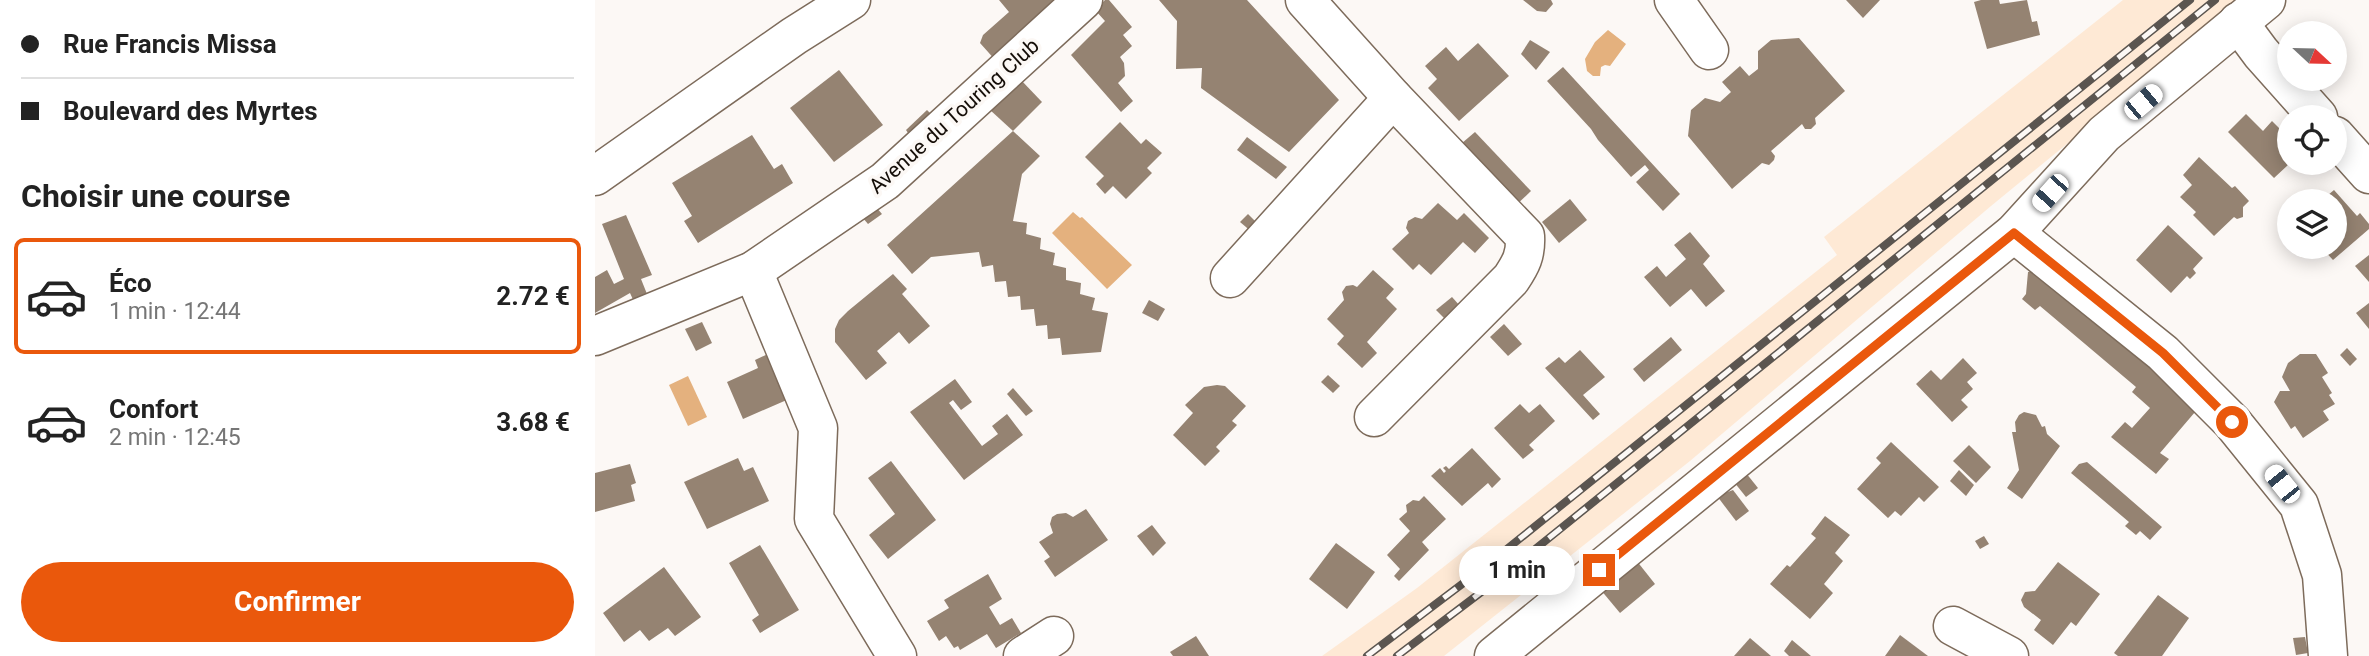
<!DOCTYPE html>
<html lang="fr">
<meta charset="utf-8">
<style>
body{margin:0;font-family:Roboto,sans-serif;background:#f2f2f2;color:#222;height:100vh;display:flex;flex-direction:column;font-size:26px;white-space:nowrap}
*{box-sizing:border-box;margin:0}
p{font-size:23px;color:#767676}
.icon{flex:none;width:38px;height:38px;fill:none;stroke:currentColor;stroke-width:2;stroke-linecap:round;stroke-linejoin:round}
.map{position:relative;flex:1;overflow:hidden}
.details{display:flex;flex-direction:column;background:#fff;width:595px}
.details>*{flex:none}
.guide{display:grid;align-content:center;height:154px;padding:0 21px;background:#fff}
.needle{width:46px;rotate:112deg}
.tools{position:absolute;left:1682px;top:21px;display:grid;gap:14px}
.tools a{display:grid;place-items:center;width:70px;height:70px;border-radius:50%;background:#fff;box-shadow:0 4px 18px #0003;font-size:35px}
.end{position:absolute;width:32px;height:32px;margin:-16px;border:9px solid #ea580c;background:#fff;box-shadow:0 0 0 4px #fff}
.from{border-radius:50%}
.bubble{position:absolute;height:49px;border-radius:24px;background:#fff;box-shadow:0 4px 18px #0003;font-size:23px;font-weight:700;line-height:49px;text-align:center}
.car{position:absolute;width:21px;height:42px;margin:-21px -10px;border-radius:9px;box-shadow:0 0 5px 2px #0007;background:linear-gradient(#fff 24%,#345 0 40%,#fff 0 76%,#345 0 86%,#fff 0)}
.guide b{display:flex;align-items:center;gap:24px;height:66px;font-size:26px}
.guide b+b{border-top:2px solid #e0e0e0}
.guide i{width:18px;height:18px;background:#222}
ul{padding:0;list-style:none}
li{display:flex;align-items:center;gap:21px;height:116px;margin:0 14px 10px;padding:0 7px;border:4px solid transparent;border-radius:10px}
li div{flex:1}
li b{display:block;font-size:26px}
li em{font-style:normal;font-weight:700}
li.selected{border-color:#ea580c}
li>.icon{width:63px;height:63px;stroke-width:1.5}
h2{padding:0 21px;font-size:32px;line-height:84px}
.button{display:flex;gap:14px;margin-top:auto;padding:14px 21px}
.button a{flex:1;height:80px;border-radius:42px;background:#ea580c;color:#fff;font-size:28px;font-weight:700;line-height:80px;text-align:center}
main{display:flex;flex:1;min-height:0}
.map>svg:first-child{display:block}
</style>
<main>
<section class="details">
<div class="guide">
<b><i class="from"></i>Rue Francis Missa</b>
<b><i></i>Boulevard des Myrtes</b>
</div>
<h2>Choisir une course</h2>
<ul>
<li class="selected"><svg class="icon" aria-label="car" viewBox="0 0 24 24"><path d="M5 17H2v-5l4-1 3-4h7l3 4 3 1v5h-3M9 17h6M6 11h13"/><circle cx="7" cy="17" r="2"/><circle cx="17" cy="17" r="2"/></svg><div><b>Éco</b><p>1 min · 12:44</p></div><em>2.72 €</em></li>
<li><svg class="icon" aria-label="car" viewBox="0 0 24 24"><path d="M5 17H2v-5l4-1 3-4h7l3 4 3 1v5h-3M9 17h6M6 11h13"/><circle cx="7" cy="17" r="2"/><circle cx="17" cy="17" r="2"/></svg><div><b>Confort</b><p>2 min · 12:45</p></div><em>3.68 €</em></li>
</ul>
<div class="button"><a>Confirmer</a></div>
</section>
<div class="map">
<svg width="1774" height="656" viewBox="0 0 1774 656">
<rect width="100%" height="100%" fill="#fcf8f5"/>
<path fill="#fee9d5" d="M1528,0H1648L1396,206L1095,461L849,656H727L822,588L1242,255L1229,237Z"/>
<g fill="#e4b17e">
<path d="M1013,30L1031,44L1015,66L1010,65L1006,67L1005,76H998L992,71L990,59L1000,42Z"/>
<path d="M478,212L485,218L487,217L537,265L512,289L457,233Z"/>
<path d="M93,376L112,417L93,426L74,385Z"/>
</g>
<g fill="#958372">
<path d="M404,0H465L402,62L385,43L388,35L414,12Z"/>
<path d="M510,0H514L537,27L528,35L537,46L525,57L529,63L530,76L523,83L538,101L526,112L476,55L510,21L500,10Z"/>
<path d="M564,0H652L744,100L694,152L606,88L607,68L581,69L582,21Z"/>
<path d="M928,0H956L958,4L951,12L942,11Z"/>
<path d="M1251,0H1285L1268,18Z"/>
<path d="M1386,0H1404L1405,4L1432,0L1437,22L1442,21L1445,35L1392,49L1379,2Z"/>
<path d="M1204,38L1250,91L1220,118L1221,124L1216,129H1210L1207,124L1176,151L1180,156L1179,160L1174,165L1167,163L1137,189L1093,136L1096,110L1110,98L1125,102L1136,92L1127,82L1145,66L1154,76L1163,69V51L1176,40Z"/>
<path d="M935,40L955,52L941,70L926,54Z"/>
<path d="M883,43L914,76L864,121L833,88L842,79L830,66L851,47L863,61Z"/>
<path d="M968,67L1085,194L1068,211L1041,182L1054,170L1050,165L1036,177L1003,140L996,129L952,81Z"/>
<path d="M244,70L288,125L239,162L195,108Z"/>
<path d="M425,79L447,102L418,131L394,109Z"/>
<path d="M332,110L340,118L317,139L311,130Z"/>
<path d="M1651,114L1668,131L1677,121L1694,138V164L1679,178L1633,132Z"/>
<path d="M525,122L546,144L551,139L567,153L552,168L557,173L531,199L518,186L510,194L501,184L509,176L490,157Z"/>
<path d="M418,131L445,156L427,174L418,221L432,223L431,234L446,238L445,249L460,253L458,265L471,268V280L486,283L485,294L500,298L497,310L513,313L506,352L467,355L465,338L453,339L452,325L441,326L439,309L426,310L425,296L413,297L411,281L400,282L398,265L387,267L384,252L336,257L317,274L292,245Z"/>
<path d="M880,132L936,191L916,210L860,149Z"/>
<path d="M157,135L179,169L187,164L198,183L103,243L89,221L97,216L77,183Z"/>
<path d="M652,137L692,167L681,179L642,150Z"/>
<path d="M1604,157L1637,188L1640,186L1654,201L1648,207V217L1642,219L1639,217L1619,236L1598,215L1601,212L1585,197L1597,185L1588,175Z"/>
<path d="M1739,190L1762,216L1765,213L1774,224V229L1738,260L1726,247H1740V201H1726Z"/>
<path d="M975,199L992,220L964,243L947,222Z"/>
<path d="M843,203L862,220L869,213L894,238L880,253L868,242L836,275L824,264L818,270L797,249L814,233L811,228L813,221L820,217L827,219Z"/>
<path d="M281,207L287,214L273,224L267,217Z"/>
<path d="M653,214L665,226L658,233L645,222Z"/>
<path d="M31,215L57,275L46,279L54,299L40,304L35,293L0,313V277L12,270L19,284L29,279L7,224Z"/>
<path d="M1573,225L1608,258L1598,269L1601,273L1595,279L1592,276L1576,293L1541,260Z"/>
<path d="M1095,232L1115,256L1108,264L1130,291L1111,307L1096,289L1075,307L1049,277L1062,266L1071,277L1091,259L1079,245Z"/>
<path d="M1774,255V282L1760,266Z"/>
<path d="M778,270L799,289L791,298L802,309L772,342L782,353L767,368L742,344L749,336L732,319L749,300L747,292L751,286L758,285L762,287Z"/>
<path d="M1447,270L1606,405L1565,453L1574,459L1561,474L1516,437L1530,422L1537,428L1555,408L1537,392L1541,387L1445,306L1440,310L1427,299L1431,294L1433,272Z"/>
<path d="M298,274L312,289L307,294L335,326L314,344L304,332L282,351L292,363L271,380L240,342V329L244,320L253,311Z"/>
<path d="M857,297L865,306L857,326L841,310Z"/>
<path d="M554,300L570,309L563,321L547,313Z"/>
<path d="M1774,303V329L1761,313Z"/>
<path d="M107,322L117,343L101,351L90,329Z"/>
<path d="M909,324L927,344L913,356L895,337Z"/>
<path d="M1076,337L1087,350L1049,382L1038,369Z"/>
<path d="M1752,348L1762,359L1755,366L1745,355Z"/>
<path d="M985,350L1010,377L988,395L1005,414L998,420L950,368L964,357L970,363Z"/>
<path d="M173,354L194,399L148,419L132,382L163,368L160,360Z"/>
<path d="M1705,354H1721L1733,373L1727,377L1737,393L1734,395L1740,404L1728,411L1734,420L1708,438L1700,426L1696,429L1679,402L1685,391H1695L1687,377L1693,363Z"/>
<path d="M1368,358L1382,373L1372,382L1378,389L1366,400L1373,407L1357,422L1321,384L1336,370L1346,380Z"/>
<path d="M733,375L745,386L738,393L726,382Z"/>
<path d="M360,379L377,402L366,410L358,400L354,403L387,446L403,434L397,426L412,414L428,435L369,480L315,412Z"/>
<path d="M622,385L630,386L651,406L637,421L642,425L621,447L625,451L610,466L578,435L598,413L590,405L609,387Z"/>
<path d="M418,388L438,411L431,416L412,394Z"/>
<path d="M925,404L934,413L945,404L960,421L934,445L939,450L928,459L899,428Z"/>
<path d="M1429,412L1441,415L1447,427L1450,426L1452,434L1465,446L1427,499L1412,488L1424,470L1417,432H1421L1420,422L1424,415Z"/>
<path d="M1296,442L1344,487L1329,502L1324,497L1306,516L1300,511L1293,518L1262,489L1286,463L1281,458Z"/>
<path d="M1374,445L1396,467L1381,483L1358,461Z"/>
<path d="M877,448L906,479L897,488L893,483L867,506L836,476L845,468L849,473L851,471L848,468L851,466L854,469Z"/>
<path d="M143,458L149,471L158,467L174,501L112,529L89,482Z"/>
<path d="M296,461L341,520L293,559L274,535L300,514L273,478Z"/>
<path d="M1492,462L1567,527L1555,540L1545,531L1541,535L1530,526L1534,522L1476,473L1484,464Z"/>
<path d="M35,464L41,483L36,485L40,501L0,512V473Z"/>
<path d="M1364,470L1379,485L1371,496L1355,481Z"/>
<path d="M1151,473L1163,488L1151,497L1139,482Z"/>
<path d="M1138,490L1154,511L1141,521L1122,496Z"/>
<path d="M829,496L851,519L827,542L834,550L804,581L799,576L805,569L792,555L815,531L804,519L812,512L811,505L818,500L824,501Z"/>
<path d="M491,509L513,540L460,577L449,561L455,557L444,542L458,533L455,524L457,517L462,514L471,513L478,517Z"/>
<path d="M1230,516L1255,535L1240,553L1248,561L1229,584L1238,593L1215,619L1175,584L1192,565L1195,567L1221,538L1216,534Z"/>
<path d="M557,525L571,543L558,556L542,536Z"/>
<path d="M1389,536L1394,544L1385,549L1380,541Z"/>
<path d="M741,543L780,572L752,609L714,579Z"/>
<path d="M165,545L204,610L165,633L157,620L164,615L134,563Z"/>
<path d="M1041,560L1060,584L1025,613L1005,589Z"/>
<path d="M1463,562L1505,594L1481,626L1476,622L1458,645L1439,630L1446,620L1429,607L1426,600L1430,592L1440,591Z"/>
<path d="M69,567L106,617L80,636L73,628L54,641L45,630L29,642L8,613Z"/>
<path d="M393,574L407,599L394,607L405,625L417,618L426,633L401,648L392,634L365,650L363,646L359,648L351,636L344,641L332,621L354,608L349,600Z"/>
<path d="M1563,595L1594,618L1567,656H1523L1519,653Z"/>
<path d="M1305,635L1333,656H1290Z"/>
<path d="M601,636L614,656H578L575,652Z"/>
<path d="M1710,637L1713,653L1701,655L1698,638Z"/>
<path d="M1155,638L1176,656H1139Z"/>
<path d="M1197,640L1216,656H1194L1189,651Z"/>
</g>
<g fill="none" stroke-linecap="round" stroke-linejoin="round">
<g stroke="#7d6b5b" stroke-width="41">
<g id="minor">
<path d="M710,0L798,98L930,236C931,255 926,264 916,279L779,417"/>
<path d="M1079,0L1114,50"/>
<path d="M1643,22L1666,53L1723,117"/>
<path d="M1740,136L1774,174"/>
<path d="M1419,233L1568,353L1637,422L1704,505L1727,575L1733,656"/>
<path d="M158,271L223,428L219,519L302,656"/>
<path d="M635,278L798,98"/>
<path d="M0,336L158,271L290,181L488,0"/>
<path d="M1358,626L1414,656"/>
<path d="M428,656L459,636"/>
<path d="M899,656L1419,233L1509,134L1671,0"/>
</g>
</g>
<g stroke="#7d6b5b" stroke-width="41">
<path id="major" d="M0,176L199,36L256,0"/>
</g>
<use href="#minor" stroke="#fff" stroke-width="38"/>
<use href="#major" stroke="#fff" stroke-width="38"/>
<g stroke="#5b5550" stroke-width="8">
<g id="rail">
<path d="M772,656L887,569L1595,0"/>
<path d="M802,656L897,584L1620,0"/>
</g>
</g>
<use href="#rail" stroke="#fcf8f5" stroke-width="5" stroke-dasharray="16" stroke-linecap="butt"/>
</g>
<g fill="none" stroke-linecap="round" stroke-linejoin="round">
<path stroke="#ea580c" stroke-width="9" d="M1004,570L1419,233L1568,353L1637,422"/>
</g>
<g text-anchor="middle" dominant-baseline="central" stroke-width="7" stroke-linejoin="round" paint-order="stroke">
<g font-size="21" fill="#150e08" stroke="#fcf8f5">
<text transform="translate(359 116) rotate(-42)">Avenue du Touring Club</text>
</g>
</g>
</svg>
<div class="tools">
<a><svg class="needle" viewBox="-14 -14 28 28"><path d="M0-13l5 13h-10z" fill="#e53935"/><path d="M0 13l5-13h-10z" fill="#767676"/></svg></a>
<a><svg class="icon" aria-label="locate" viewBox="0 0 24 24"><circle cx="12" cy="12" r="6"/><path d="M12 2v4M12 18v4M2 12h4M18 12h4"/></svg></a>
<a><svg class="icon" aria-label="layers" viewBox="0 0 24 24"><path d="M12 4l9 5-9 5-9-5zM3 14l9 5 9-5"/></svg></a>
</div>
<i class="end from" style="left:1637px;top:422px"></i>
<i class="end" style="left:1004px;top:570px"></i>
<div class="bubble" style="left:864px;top:546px;width:116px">1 min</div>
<i class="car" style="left:1548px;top:102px;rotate:50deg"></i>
<i class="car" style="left:1455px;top:193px;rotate:222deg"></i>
<i class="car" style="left:1687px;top:484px;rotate:321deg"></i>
</div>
</main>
